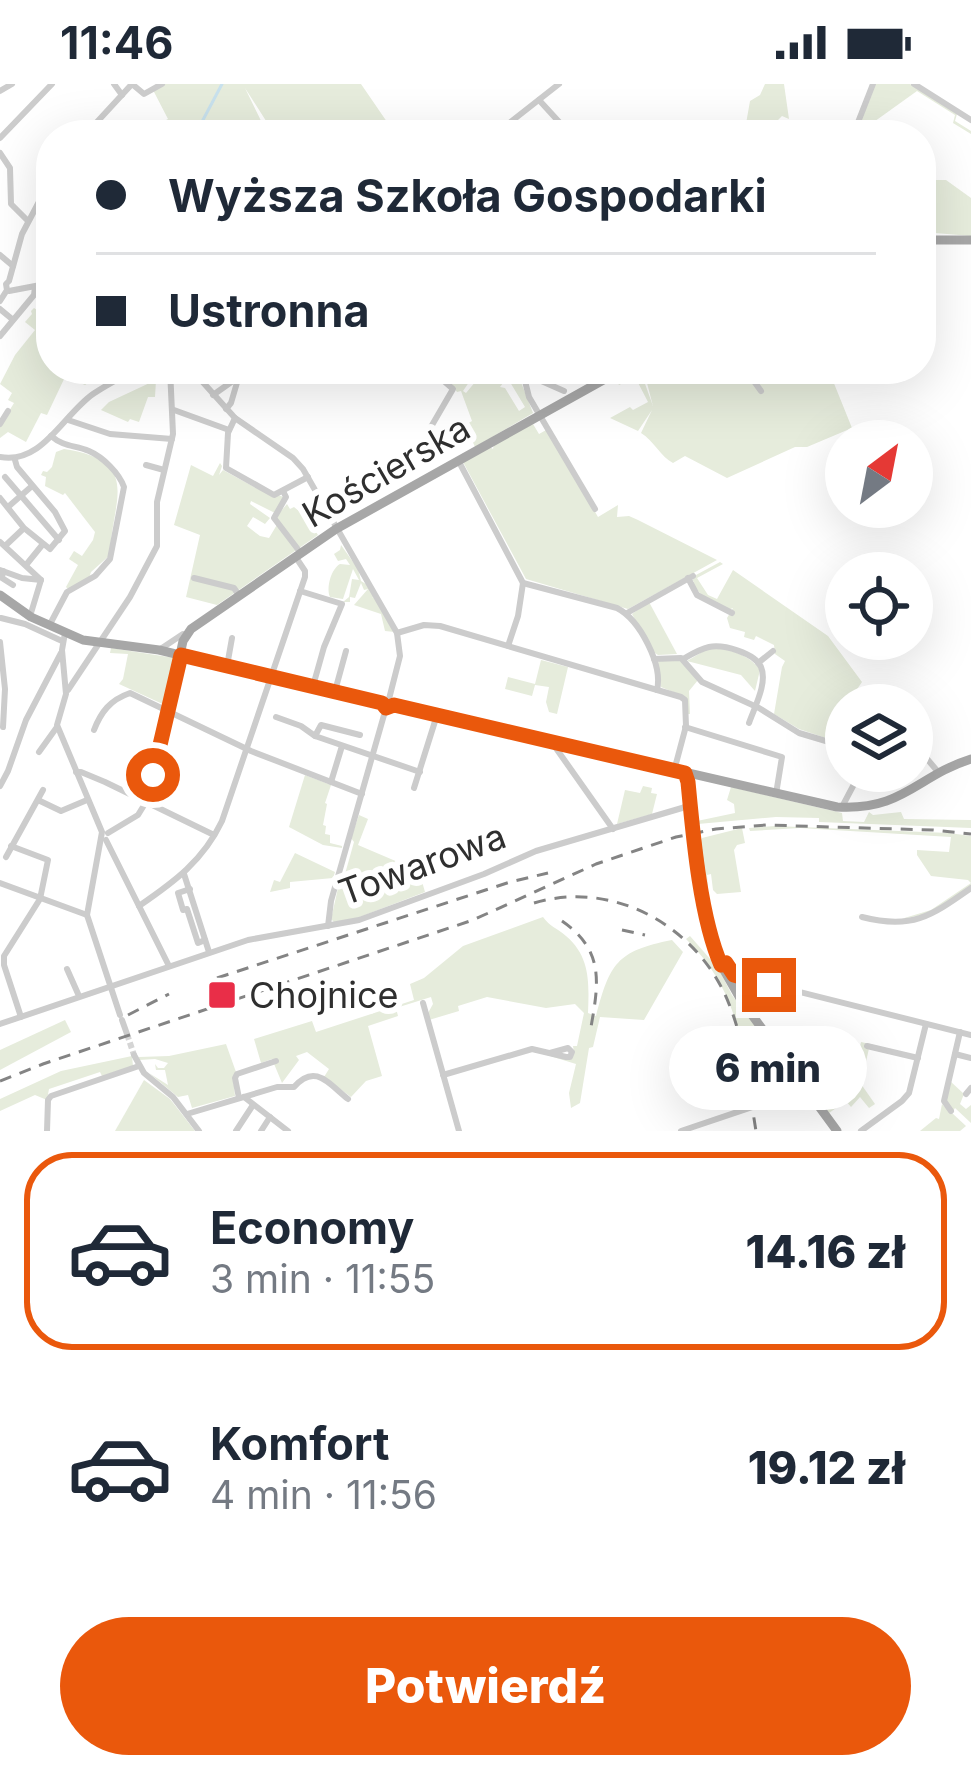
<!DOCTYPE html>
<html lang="pl">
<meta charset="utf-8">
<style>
body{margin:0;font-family:Inter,sans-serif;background:#f6f6f7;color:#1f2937;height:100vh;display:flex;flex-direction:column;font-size:45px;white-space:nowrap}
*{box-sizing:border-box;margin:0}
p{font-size:39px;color:#747a83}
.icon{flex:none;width:66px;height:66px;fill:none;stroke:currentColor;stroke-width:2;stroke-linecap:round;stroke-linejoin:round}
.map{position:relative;height:1047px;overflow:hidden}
.side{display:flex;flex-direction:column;background:#fff;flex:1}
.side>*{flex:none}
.guide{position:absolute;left:36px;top:36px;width:900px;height:264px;border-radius:48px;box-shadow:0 12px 48px #0002;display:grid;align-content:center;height:264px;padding:0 60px;background:#fff}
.needle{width:78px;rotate:32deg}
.buttons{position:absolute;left:825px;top:336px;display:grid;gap:24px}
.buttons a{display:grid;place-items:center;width:108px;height:108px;border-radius:50%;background:#fff;box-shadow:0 12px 48px #0002;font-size:60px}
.end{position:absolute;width:54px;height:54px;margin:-27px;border:15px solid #ea580c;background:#fff;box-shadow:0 0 0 6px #fff}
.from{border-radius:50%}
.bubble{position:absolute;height:84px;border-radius:42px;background:#fff;box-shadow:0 12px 48px #0002;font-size:39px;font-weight:800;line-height:84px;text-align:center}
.guide b{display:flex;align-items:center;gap:42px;height:114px;font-size:45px}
.guide b+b{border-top:3px solid #e0e1e3}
.guide i{width:30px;height:30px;background:#1f2937}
ul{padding:21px 0 0;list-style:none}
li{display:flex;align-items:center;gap:36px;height:198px;margin:0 24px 18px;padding:0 36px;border:6px solid transparent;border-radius:48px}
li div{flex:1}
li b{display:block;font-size:45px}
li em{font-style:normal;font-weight:800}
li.current{border-color:#ea580c}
li>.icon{width:108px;height:108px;stroke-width:1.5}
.button{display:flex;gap:24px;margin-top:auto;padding:24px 60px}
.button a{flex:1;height:138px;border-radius:72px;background:#ea580c;color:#fff;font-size:48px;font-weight:800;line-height:138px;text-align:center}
.status{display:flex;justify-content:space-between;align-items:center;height:84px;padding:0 60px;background:#fff;direction:ltr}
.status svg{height:33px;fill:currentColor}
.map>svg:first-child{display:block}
</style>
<div class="status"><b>11:46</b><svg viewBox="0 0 49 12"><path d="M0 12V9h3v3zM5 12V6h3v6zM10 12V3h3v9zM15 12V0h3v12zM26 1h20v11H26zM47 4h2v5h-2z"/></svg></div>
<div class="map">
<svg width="971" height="1047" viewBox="0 0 971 1047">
<rect width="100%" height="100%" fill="#fff"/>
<g fill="#e6ecdc">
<path d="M164,0H361L396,51H275L245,4L268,51H90L102,38L105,46L128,50L131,36L156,41L168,35L153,6Z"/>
<path d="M765,0H784L789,35L782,32L775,39L776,51H744L750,17L760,11Z"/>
<path d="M875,0H910L957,30L955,37L971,47V50L953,39L955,31L917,7L864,45L861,51H855Z"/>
<path d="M921,92L928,96H946L971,114V152L935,149L921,152Z"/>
<path d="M42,221L51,224V285L106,287L85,301L65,293L47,331L41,329L26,358L8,348L0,354V342L14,319L8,316L12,309L0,300L15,271L35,246L25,238L32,230L31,227L34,224L37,226Z"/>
<path d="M466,285H478L463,307L466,309L486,285H494L503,299L500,303L505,304L519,327L525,323L504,288L512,285L520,289L519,293L533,329L475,363L465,341L472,337L461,307L457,308L451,299L452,295L443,289L457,286L455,290L461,294Z"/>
<path d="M630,285L644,297L653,322L647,299L655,294L637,285H843L831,292L852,344L807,363H795L727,394L685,372L673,379C661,373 654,357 641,349L652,326L638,347L610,334L630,323L633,326L648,318L633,289L620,296L621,300L619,301L615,293Z"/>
<path d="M156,296L155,313H148L139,338L130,335L128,338L101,326L109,318Z"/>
<path d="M533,340L539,350L548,345L598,433L618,421L617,433L629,432L638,436L717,476L628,525L526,495L463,378L490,363L493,365L494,360Z"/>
<path d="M64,365C144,377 111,418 110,471L91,488L89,494L68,505L66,503L78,481L69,475L74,467L82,472L93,456L95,448L65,409L63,411L45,402L46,393L41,391L43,387L47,388L52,383L56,368Z"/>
<path d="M220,379L222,382L219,391L223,386L258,405L284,413L275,429L251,417L250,420L270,434L265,440L253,433L247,442L260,452L269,454L278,439L276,433L287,420L290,425L294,423L305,432L318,451L217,521L186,513L200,451L174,441L191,381L213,392Z"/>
<path d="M341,461L358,485L361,497L369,502L375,513L372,514H376L395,548L385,547L381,530L354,521L368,505L364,506L361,499L355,514L350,513V518H343L349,513L352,495L359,496L353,485L343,515L330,513C326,504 331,485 340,480L350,481L346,475L338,477L334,470L340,466Z"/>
<path d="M720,478L723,480L697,494L708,511L717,515L733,486L828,552L862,598L851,614L856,618L854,621L842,617L833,631L844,638L835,657L799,645L774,630L782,583L785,577L775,570L774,561L756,552L754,556L744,553L745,548L730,544L727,534L733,524L728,526L702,512L692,499L694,497H692L696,491Z"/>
<path d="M649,518L677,570L658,571L652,567L632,530Z"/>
<path d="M111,564L175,574L167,622L119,600L123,595L128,570L110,569Z"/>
<path d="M709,564C727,564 749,570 760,586L755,607L741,591L687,577Z"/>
<path d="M660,575H680L698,596L689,607L690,630H688L685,613L661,603L658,579Z"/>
<path d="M541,576L568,583L557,630L549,628L546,618L549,603L535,601L532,612L505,605L508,593L535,600Z"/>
<path d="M305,691L331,701L325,719L327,720L323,741L326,742L325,750L330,751V759L342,762V764L323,761L289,743Z"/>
<path d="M643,702L652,704L651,709L657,710L652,730L617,740L625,706L640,709Z"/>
<path d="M731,703L842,729L843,737L864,738L869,728L873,731L901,728L904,735L971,736V744L819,738V734L776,733L698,740L697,737L735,729L734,720L727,716Z"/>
<path d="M359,731L368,735L358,761L419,787L425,808L357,834L334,838L331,835L341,791L345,790L354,758L351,754Z"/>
<path d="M775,742L949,749L971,752V803L929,830L901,835L931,826L971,799L968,796L931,792L917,771V766L949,768L951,753L800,744L750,747L749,744Z"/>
<path d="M742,744L745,759L737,761L734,766L741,808L717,810L713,806L711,790L707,791L708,804L706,805L699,761L702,754Z"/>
<path d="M295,769L335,788L333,794L290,798V804L270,808L274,796L280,798Z"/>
<path d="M543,833C550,843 557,844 566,852C591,873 589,901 588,929L596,932C610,880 616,867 672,856L683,868L644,936L600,933L593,963L589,964L580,1019L571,1024L569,1009L576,980L537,968L569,975L574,968L573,962H577L584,929L575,920L546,924L487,913L458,922L459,927L429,936L428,929L433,920L431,913L396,924L398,932L368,942L382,992L366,997L351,1013L324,993L329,985L307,968L296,972L299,976L282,999L272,975L261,979L254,955L312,937L316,948L414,916L410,900L424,894L463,862Z"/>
<path d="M690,852L718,884L732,911L762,951L756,956L759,961L756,963L768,982L771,980L782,999L787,1001L753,1020C740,952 737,906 686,855Z"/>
<path d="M65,936L71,948L0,986V966Z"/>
<path d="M861,958L870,960L861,1000L875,1020L869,1024L860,1013L851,1023L846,1017L829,1029L819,1016L840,1001L850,1005Z"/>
<path d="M226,960L236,988L233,992L235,1012L192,1024L188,1011L178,1013L149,989L168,1001L165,986H156L155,980L158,984H164L168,979L155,975L139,976V973L169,972Z"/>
<path d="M132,972L133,982L102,992L100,988L49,1005L47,1016L35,1011L0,1027V1015L61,987Z"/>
<path d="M144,996L170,1015L195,1047H115Z"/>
<path d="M950,997L964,1010L960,1020L966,1025L971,1021V1039L955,1024L952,1029L966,1042L960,1047H920L936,1034L939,1035L942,1020L945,1023Z"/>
</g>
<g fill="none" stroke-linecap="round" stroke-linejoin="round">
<path stroke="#c8e1ed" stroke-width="3" d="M195,51L222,0"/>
<path stroke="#d5d5d5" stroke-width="6" stroke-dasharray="6 3" stroke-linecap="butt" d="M127,950L134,971"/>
<g stroke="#ccc" stroke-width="6">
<path d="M114,0L122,11"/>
<path d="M132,0L144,10L162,0"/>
<path d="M914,0L971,36"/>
<path d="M0,7L12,0"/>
<path d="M539,16L571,51"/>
<path d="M508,40L517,51"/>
<path d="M85,51L132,0"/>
<path d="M494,51L559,0"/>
<path d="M853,51L873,0"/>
<path d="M0,54L52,0"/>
<path d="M0,69L10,84L11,120L28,137"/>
<path d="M0,171L13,182"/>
<path d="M9,207L51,199"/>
<path d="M0,217L7,206L6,200L9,197L22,150L51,95"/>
<path d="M0,225L12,235"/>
<path d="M0,252L34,211L35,203"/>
<path d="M191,285L235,334L293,374L303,385L397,549L400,572L389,615"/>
<path d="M345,285L361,294L390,285"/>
<path d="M745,285L761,307"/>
<path d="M527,287L528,285"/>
<path d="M523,289L529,313L595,425"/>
<path d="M530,292L564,307"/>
<path d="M201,296L207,285"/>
<path d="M213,311L237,294"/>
<path d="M226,325L231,319L241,285"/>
<path d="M174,326L229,346"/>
<path d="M235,334L228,349L226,384L274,411L308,393"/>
<path d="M68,336L110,350L172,355"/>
<path d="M0,340L8,327"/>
<path d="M428,348L453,305L430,285"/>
<path d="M0,373C42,381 63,331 93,310C106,301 122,293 136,285"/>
<path d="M458,376L523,499"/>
<path d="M146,381L164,386"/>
<path d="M5,393L59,456"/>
<path d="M283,407L286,413L274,434L300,468"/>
<path d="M0,414L24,444L50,465L65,447L55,428L17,383L15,376"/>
<path d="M8,423L32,402"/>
<path d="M0,458L41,496L31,529"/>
<path d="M5,462L23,445"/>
<path d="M26,481L43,460"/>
<path d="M0,486L22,494L41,496"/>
<path d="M3,487L2,494L13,501"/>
<path d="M194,494L234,504L238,510"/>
<path d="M688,494L697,511L732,529"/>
<path d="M523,499L617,524C640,536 663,581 657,606"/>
<path d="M300,507L342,520L324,563L313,602"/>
<path d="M627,529L693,492"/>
<path d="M1,534L25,540L62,557"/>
<path d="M49,542L67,508L95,492L110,475L124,403C119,389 103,373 89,367C74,361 64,363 51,352"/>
<path d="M65,549L62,566L66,610L57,641L102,748L87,831L120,931"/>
<path d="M397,549L424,541L440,542L681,613L685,616L686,642L674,687"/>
<path d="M0,558L5,605L3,643"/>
<path d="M508,562L518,532L523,499"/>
<path d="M159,566L183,550L186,551"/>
<path d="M654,575L681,574L702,598L759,624L799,649L846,663"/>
<path d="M683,575C690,571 700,565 709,563C723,560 755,569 761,583C768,599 754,624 749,639"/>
<path d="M758,579L773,567"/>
<path d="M227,582L232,554"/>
<path d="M68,606L130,513L157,462V418L173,350L170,285"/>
<path d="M335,607L346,567"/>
<path d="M859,621L867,613"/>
<path d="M276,633L301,642L315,652L321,641L360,651"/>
<path d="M685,643L782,673L776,710"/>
<path d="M94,646C101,628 110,616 130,609L251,667L362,710"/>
<path d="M315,652L420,688"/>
<path d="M912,657L939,689"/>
<path d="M553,660L613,745"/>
<path d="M840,661L846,640"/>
<path d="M39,668L57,643"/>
<path d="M76,688H81L105,698L214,751"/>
<path d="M331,698L342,662"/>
<path d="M0,702L8,687L26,636L61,569"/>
<path d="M414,704L437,631"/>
<path d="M38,716L61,727L87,716"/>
<path d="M843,721L861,687"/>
<path d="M108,749L138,731L146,718L180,572"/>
<path d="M106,756L169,882"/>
<path d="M11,762L48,776L40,815L4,872V881L21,933"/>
<path d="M6,773L43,706"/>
<path d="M184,790L209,868"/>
<path d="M0,799L87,831"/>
<path d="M190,805L178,809L183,826L187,825L198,859L205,856"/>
<path d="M139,822C174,798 203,777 222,737L305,493V487L295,472"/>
<path d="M862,833C912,846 931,832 971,804"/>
<path d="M328,842L331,817L386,624"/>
<path d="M721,881L726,879L731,889L736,892L971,951"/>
<path d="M67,885L79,912"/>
<path d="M423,919L459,1047"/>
<path d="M122,936L127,950"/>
<path d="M0,940L248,856L359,836L484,790L536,767L682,724L691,719"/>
<path d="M867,962L918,974"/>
<path d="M955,970L971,974"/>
<path d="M134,971L144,989L173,1013L199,1047"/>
<path d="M443,991L532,965L566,973H570L572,968L568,964L550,969"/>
<path d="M966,1010L971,1004"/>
<path d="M244,1013L288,1047"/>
<path d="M239,1014L235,994L237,990L276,977"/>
<path d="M951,1027L944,1017L960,948"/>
<path d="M187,1030L277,1003H294C315,979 328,999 348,1015"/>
<path d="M47,1047L48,1016L51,1012L139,982"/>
<path d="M236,1047L253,1021"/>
<path d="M261,1047L270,1033"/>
<path d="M681,1047L767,1018L798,997"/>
<path d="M861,1047L902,1017L909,1009L926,940"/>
</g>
<g stroke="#a7a7a7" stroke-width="9">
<path d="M921,156H971"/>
<path d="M0,511L31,533L83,556L159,566L382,619"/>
<path d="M180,571L183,557L191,545L336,445L623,285"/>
<path d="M392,621L837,723C903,727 917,692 971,675"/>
<path d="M685,689L689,698L707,839L721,881L741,916L837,1047"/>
</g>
<g stroke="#848484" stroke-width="3" stroke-dasharray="12 9" stroke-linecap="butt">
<path d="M534,819C614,795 699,843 729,920C745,959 749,1005 756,1047"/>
<path d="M562,837C604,866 599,898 591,943"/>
<path d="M622,846L645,851"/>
<path d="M217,894L510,798L548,789"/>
<path d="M128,931L169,910"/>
<path d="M0,997L43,980L473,836L596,780L676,753L716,745L766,741L933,746L971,750"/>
</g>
</g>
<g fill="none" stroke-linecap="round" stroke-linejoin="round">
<path stroke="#ea580c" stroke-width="15" d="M153,691L181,571L382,619L386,624L394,621L685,689L688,698C693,751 700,833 721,881L726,879L734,891L769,901"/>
</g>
<rect fill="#e92e48" stroke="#fff" stroke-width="4.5" x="207" y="896" width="30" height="30" rx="6"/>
<g text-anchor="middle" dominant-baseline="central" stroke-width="12" stroke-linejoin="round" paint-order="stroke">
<g font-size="36" fill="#2f2f2f" stroke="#fff">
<text transform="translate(386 387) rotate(-30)">Kościerska</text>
<text transform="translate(422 780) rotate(-20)">Towarowa</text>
</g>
<g font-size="36" fill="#2f2f2f" stroke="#fff" text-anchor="start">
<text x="249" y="911">Chojnice</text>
</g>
</g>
</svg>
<div class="buttons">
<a><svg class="needle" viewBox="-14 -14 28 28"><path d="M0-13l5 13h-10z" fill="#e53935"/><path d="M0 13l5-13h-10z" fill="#747a83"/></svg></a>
<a><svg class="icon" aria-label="locate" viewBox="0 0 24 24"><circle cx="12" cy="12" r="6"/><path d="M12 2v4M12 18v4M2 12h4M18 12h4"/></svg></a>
<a><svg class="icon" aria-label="layers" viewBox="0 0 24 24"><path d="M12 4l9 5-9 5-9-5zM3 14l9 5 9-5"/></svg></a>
</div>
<i class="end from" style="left:153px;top:691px"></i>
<i class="end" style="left:769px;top:901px"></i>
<div class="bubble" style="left:669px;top:942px;width:198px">6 min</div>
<div class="guide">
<b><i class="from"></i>Wyższa Szkoła Gospodarki</b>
<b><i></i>Ustronna</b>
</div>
</div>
<section class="side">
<ul>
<li class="current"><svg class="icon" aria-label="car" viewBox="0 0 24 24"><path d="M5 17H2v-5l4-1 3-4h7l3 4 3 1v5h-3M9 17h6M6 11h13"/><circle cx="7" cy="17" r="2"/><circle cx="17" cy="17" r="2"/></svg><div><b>Economy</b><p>3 min · 11:55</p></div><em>14.16 zł</em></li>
<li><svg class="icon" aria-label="car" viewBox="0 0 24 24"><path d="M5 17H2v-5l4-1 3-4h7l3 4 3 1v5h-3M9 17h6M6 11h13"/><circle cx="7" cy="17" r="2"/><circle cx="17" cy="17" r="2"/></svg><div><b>Komfort</b><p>4 min · 11:56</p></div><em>19.12 zł</em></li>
</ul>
<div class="button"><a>Potwierdź</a></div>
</section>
